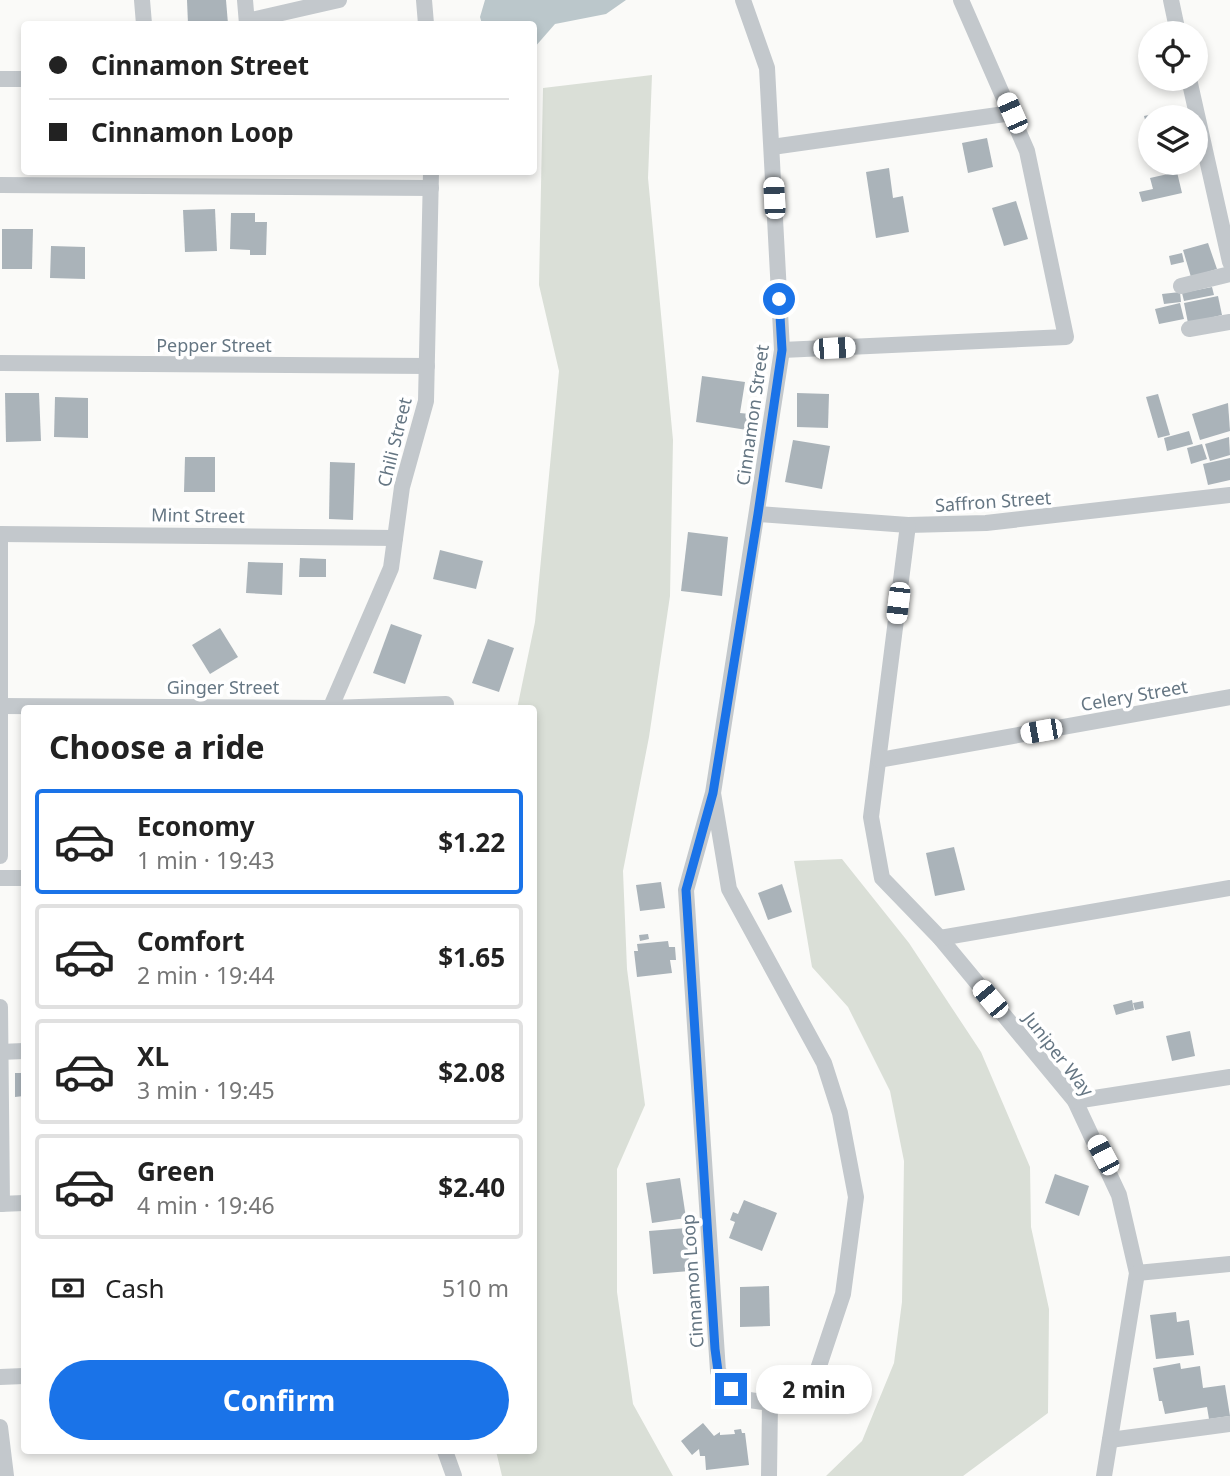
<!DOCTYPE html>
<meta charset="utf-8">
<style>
body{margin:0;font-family:"Noto Sans",sans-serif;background:#f2f2f2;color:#222;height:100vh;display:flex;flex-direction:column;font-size:26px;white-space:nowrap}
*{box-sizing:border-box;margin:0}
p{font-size:23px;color:#767676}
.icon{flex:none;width:38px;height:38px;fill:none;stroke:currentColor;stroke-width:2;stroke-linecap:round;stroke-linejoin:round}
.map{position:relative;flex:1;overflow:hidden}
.panel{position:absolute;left:21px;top:705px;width:516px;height:749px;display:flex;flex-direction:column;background:#fff;border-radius:7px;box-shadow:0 4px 10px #0003}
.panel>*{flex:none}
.guide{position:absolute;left:21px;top:21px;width:516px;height:154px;border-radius:7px;box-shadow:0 4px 10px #0003;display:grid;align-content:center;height:154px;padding:0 28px;background:#fff}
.buttons{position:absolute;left:1138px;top:21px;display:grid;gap:14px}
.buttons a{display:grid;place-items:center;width:70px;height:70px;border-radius:50%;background:#fff;box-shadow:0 4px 10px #0003;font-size:35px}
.end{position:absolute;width:32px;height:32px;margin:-16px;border:9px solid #1a73e8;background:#fff;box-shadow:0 0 0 4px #fff}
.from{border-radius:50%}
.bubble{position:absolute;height:49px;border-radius:24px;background:#fff;box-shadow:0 4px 10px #0003;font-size:23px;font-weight:700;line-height:49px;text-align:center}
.car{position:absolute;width:21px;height:42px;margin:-21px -10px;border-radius:9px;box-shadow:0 0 5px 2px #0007;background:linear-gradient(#fff 24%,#345 0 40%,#fff 0 76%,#345 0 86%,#fff 0)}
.guide b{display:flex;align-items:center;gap:24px;height:66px;font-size:26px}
.guide b+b{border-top:2px solid #e0e0e0}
.guide i{width:18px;height:18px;background:#222}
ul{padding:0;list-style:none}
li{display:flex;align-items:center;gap:21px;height:105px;margin:0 14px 10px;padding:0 14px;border:4px solid #e0e0e0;border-radius:7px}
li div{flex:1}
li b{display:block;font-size:26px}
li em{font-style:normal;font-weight:700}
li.current{border-color:#1a73e8}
li>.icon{width:63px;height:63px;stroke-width:1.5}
h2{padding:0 28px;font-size:32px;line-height:84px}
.pay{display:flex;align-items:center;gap:18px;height:77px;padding:0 28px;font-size:26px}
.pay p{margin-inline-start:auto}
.primary-button{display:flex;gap:14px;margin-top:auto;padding:14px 28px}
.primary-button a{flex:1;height:80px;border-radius:42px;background:#1a73e8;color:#fff;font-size:28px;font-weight:700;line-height:80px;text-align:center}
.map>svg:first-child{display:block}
</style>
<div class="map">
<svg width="1230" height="1476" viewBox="0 0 1230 1476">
<rect width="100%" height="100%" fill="#fafaf8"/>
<g fill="#dadfd7">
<path d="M652,75L648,178L673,440L670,596L649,737L623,871L627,969L645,1105L617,1169V1292L633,1404L673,1476H502L496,1451H534V709H517L535,622L559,371L539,285L543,88Z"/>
<path d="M842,859L909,943L981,1052L1030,1167L1031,1227L1049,1309L1048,1413L963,1476H826L862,1441L894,1363L902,1302L904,1161L890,1091L848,1007L812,967L794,861Z"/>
</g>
<path fill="#bbc7cb" d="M485,0H626L606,14L555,24L534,48V24H482L480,17Z"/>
<g fill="#aab3b9">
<path d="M187,0H226L228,24H188Z"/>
<path d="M1175,109L1177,117H1150L1149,135L1144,116Z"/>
<path d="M987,138L993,167L968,173L962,143Z"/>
<path d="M889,168L893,198L903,196L909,232L876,238L866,172Z"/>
<path d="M1177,172L1182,193L1142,202L1139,192L1153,189L1150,178Z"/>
<path d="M1016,201L1028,239L1004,246L992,208Z"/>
<path d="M215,209L217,251L185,252L183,210Z"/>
<path d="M231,213H255V222H267L266,255H250V250L230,249Z"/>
<path d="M2,229H33L32,269H2Z"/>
<path d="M1208,243L1217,269L1191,277L1183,250Z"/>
<path d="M51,246L85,247V279L50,278Z"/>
<path d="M1182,253L1184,262L1171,265L1169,256Z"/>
<path d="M1212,287L1214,295L1184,301L1182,293Z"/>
<path d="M1180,292L1181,302L1164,304L1162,294Z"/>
<path d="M1218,296L1222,315L1188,323L1184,303Z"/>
<path d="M1180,303L1184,319L1159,324L1155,309Z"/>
<path d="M702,376L745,382L740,413L750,414L747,430L696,422Z"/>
<path d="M5,393H39L41,441L6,442Z"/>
<path d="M797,393L829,394L828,428L797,427Z"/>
<path d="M1158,394L1170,435L1158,438L1146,397Z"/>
<path d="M55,397L88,398V438L54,437Z"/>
<path d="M1228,403L1230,431L1200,440L1192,414Z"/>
<path d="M1189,431L1193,444L1167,451L1164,438Z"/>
<path d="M1229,437L1230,455L1210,461L1205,444Z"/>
<path d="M793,440L830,446L822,489L785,482Z"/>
<path d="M1202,444L1207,459L1191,464L1187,448Z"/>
<path d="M185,457H215V492H184Z"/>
<path d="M1230,458V480L1208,485L1203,464Z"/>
<path d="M330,462L355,463L353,520L329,519Z"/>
<path d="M688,532L728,537L722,596L681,591Z"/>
<path d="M440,550L483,561L476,589L433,579Z"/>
<path d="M300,558L326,559V577H299Z"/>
<path d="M248,562L283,563L282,595L246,593Z"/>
<path d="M391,624L422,635L405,684L373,673Z"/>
<path d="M220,628L238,657L210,674L192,645Z"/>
<path d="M488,639L514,648L499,692L472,683Z"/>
<path d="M954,847L965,890L935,896L926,853Z"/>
<path d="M661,882L665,908L640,911L636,885Z"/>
<path d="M782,884L792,912L768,920L758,893Z"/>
<path d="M648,934L649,939L640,941L639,935Z"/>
<path d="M668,941L669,947H675L676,960H670L672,973L637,977L634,951H638L637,944Z"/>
<path d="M1132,1000L1134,1010L1116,1015L1113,1005Z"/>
<path d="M1143,1001L1144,1008L1135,1010L1133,1003Z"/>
<path d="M1190,1031L1195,1056L1172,1061L1166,1036Z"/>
<path d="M15,1073H24V1096L15,1097Z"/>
<path d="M1055,1174L1089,1186L1079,1216L1045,1203Z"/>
<path d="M680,1178L686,1218L652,1223L646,1183Z"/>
<path d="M744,1200L777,1213L762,1251L729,1238L735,1222L730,1220L733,1212L738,1214Z"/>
<path d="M686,1228L690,1271L653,1274L649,1231Z"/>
<path d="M769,1286L770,1326L740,1327V1287Z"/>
<path d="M1176,1312L1177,1322L1189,1320L1194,1355L1156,1359L1150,1315Z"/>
<path d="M1180,1363L1181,1369L1200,1366L1203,1388L1225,1385L1230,1416L1209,1419L1207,1407L1165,1414L1162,1401H1159L1153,1368Z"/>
<path d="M703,1423L714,1436L720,1432V1435L735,1434L734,1430L741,1429L742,1433H745L749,1465L706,1470L705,1456H700L699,1449L692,1455L681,1441Z"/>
</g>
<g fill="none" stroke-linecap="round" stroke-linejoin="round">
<g stroke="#c3c8cc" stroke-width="16">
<path d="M142,0L144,24"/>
<path d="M245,0L247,24"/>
<path d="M424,0L426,24"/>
<path d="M1171,0L1178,33"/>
<path d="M247,21L339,0"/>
<path d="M0,79H24"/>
<path d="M1189,79L1230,262"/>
<path d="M772,147L1012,113"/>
<path d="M0,185L431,188"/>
<path d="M1181,286L1230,274"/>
<path d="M1189,329L1230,322"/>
<path d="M782,350L1066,337L1027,151L961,0"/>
<path d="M0,363L427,366"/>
<path d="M758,514L908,525L986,523L1230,495"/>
<path d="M908,525L871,817L882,878L940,938L1075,1101L1119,1195L1137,1273L1104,1476"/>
<path d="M0,534L395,538"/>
<path d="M0,706L331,708L446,704"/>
<path d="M330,709L391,568L402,487L426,401L431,172"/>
<path d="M879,760L1230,697"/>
<path d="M713,793L729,889L824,1063L840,1113L856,1197L843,1294L816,1375L786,1396L770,1403L749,1400L731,1389L718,1371L686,890L713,793L782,350L767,68L743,0"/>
<path d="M0,856V534"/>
<path d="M0,878H24"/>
<path d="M940,938L1230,888"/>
<path d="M0,1007L2,1204"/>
<path d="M0,1052L24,1051"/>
<path d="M1075,1101L1230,1077"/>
<path d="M0,1204L24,1203"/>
<path d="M1137,1273L1230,1264"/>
<path d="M0,1377L24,1376"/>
<path d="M0,1427L6,1476"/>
<path d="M1110,1440L1230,1424"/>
<path d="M445,1451L454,1476"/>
<path d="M769,1476L770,1403"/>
</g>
</g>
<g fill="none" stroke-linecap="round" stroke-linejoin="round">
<path stroke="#1a73e8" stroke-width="9" d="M731,1389L718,1371L715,1349L686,890L713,793L758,514L782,350L779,299"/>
</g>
<g text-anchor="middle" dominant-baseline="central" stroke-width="7" stroke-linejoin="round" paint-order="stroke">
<g font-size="18" fill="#657683" stroke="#fff">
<text x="214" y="345">Pepper Street</text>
<text transform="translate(752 415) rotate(-82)">Cinnamon Street</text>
<text transform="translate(394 442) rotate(-76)">Chili Street</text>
<text transform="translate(993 501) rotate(-4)">Saffron Street</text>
<text transform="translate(198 515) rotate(1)">Mint Street</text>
<text x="223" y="687">Ginger Street</text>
<text transform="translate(1134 695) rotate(-10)">Celery Street</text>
<text transform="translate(1059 1054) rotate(52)">Juniper Way</text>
<text transform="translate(692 1281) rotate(-94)">Cinnamon Loop</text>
</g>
</g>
</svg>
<div class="buttons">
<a><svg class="icon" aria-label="locate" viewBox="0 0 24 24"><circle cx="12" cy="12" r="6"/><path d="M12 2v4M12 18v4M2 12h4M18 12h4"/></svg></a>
<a><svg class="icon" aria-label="layers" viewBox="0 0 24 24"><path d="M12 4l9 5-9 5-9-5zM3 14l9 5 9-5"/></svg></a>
</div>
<i class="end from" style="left:779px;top:299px"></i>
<i class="end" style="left:731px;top:1389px"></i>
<div class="bubble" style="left:756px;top:1365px;width:116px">2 min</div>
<i class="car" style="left:1012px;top:113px;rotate:336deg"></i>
<i class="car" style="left:774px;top:198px;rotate:357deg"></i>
<i class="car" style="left:834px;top:348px;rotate:87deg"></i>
<i class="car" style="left:898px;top:603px;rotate:187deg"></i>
<i class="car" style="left:1041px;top:731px;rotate:260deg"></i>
<i class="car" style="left:990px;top:999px;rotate:320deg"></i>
<i class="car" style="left:1103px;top:1155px;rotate:332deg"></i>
<div class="guide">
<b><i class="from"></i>Cinnamon Street</b>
<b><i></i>Cinnamon Loop</b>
</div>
<section class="panel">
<h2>Choose a ride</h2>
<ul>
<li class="current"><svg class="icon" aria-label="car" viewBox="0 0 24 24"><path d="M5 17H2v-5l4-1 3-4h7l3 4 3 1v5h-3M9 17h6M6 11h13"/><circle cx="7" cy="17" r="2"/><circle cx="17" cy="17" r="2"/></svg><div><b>Economy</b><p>1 min · 19:43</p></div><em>$1.22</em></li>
<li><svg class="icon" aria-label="car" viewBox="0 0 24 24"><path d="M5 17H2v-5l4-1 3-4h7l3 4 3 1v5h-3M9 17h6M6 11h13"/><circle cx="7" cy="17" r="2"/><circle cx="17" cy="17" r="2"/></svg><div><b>Comfort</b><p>2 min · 19:44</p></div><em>$1.65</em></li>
<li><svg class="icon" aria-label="car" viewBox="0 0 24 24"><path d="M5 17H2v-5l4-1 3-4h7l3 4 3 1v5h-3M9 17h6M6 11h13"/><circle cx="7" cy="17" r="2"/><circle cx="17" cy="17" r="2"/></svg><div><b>XL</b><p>3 min · 19:45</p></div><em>$2.08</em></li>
<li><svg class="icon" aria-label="car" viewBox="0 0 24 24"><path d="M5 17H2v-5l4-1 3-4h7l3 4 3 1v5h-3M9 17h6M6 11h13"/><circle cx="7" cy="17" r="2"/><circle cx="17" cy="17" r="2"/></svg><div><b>Green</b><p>4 min · 19:46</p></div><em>$2.40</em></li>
</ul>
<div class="pay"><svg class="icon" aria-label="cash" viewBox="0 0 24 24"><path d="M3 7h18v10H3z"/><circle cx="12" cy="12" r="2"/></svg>Cash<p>510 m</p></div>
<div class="primary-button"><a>Confirm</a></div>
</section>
</div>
